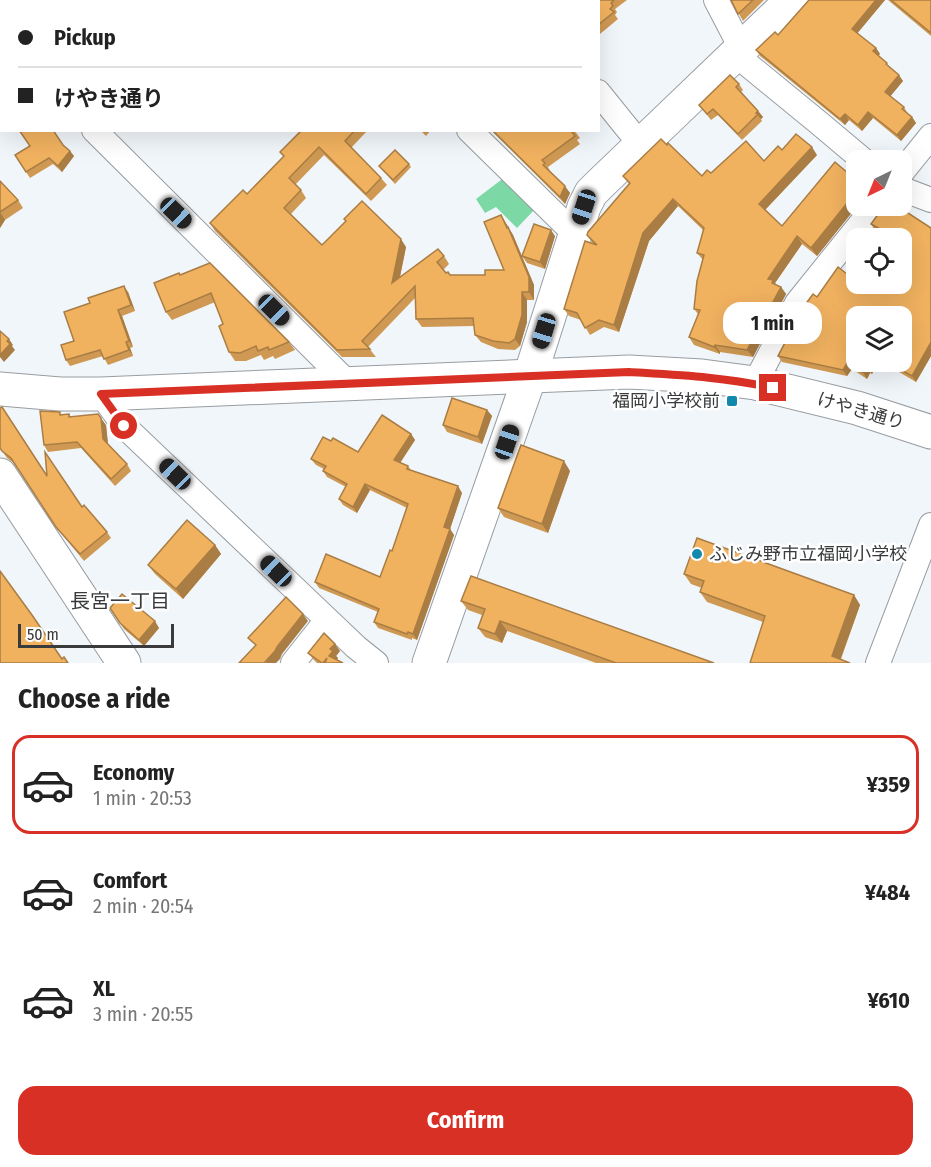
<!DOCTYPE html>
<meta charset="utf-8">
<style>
body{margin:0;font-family:"Fira Sans Condensed","Noto Sans JP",sans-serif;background:#f2f2f2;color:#222;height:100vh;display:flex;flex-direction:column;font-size:22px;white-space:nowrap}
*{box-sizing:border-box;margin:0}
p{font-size:20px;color:#767676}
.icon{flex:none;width:33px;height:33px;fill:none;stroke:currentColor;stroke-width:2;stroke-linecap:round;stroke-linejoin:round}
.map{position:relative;height:663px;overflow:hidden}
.sheet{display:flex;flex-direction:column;background:#fff;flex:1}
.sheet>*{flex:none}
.top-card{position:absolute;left:0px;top:0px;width:600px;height:132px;box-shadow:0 6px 24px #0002;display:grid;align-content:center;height:132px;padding:0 18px;background:#fff}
.needle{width:39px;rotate:223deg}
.fabs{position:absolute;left:846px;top:150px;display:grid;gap:12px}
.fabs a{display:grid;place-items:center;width:66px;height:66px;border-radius:12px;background:#fff;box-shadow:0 6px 24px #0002;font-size:30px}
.scale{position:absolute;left:18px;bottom:15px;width:156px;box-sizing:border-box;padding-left:6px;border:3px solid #383a3c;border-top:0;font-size:16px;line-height:21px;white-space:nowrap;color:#383a3c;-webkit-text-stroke:4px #fff;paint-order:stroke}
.end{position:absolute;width:27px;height:27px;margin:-14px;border:8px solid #d93025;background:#fff;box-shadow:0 0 0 3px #fff}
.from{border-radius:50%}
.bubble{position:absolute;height:42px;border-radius:18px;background:#fff;box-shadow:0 6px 24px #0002;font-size:20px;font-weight:700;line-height:42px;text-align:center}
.car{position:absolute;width:18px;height:36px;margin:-18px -9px;border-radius:8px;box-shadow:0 0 4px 2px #0007;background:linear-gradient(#222 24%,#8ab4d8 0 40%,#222 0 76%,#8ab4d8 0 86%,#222 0)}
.top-card b{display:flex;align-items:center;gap:21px;height:57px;font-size:22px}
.top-card b+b{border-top:2px solid #e0e0e0}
.top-card i{width:15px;height:15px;background:#222}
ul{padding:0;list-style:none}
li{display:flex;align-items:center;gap:18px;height:99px;margin:0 12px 9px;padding:0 6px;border:3px solid transparent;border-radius:18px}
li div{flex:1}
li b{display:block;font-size:22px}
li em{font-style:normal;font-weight:700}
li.selected{border-color:#d93025}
li>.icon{width:54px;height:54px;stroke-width:1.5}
h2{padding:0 18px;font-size:27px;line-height:72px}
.action{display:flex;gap:12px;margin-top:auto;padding:12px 18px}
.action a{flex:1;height:69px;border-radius:18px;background:#d93025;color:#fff;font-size:24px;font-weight:700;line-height:69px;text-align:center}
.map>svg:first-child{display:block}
</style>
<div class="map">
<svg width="931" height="663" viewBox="0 0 931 663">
<rect width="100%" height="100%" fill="#f1f6fb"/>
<path fill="#7cd9a5" d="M505,177L536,208L517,228L496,207L485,213L476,199Z"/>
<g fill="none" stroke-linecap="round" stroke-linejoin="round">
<g stroke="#989da1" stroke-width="26">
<g id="street">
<path d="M335,0L337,2"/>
<path d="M524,0L526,2"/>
<path d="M716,0L741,48"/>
<path d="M736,55L819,123L863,160"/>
<path d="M598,92L640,144"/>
<path d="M94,130L349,384"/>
<path d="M469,130L575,234"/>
<path d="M902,172L931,136"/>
<path d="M902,189L931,200"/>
<path d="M755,383L797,303L875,206"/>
<path d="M101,394L124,426L356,647L376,663"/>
<path d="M293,663L327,620"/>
<path d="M878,663L931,525"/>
</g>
</g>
<g stroke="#989da1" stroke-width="35">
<g id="secondary">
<path d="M103,2L104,0"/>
<path d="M0,95L2,94"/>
<path d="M0,389L60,394H101L629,372L702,376L755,383L857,408L931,432"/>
<path d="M0,475L124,663"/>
<path d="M429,663L530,376L584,207L591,193L600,184L792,0"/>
</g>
</g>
<use href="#street" stroke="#fff" stroke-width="24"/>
<use href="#secondary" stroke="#fff" stroke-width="33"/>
</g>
<g fill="#cf9953" fill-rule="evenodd">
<path d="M45,0H85L84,2H47Z"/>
<path d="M537,0H627L615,9L617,12L615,15L618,19L600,34L598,32V2H539Z"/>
<path d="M731,0H764L743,21Z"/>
<path d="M809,0H885L857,33L876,48L880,54L878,55L903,81L890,96L904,107L908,114L912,117L916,123L901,141L873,118L862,131L849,120L845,125L760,56L756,50L778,35Z"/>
<path d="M888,0H931V36Z"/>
<path d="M0,19L2,22V37L0,38Z"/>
<path d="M739,84L743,90L741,92L758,111L763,117L761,119L762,121L742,140L718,115L711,120L699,105Z"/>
<path d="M297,130H368L351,148L381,178L387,185L371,201L324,155L295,185L301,190L306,198L291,214L322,245L406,247L400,277L444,256L449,264L443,270L446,273L450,275H485L504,270L501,215L513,235L534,285V300H527V322L520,346L515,350L498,349L481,342L475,335L474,326L422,327L416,319L415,298L368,347L376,357H342L215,231L210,223L247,194L284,156L280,152L299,132Z"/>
<path d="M420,130H431L426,136Z"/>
<path d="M491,130H574L580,138L577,140L580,144L548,167L550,171L570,193L565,204Z"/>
<path d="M63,145L74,156L62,172L53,164L30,178L15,155L30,146Z"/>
<path d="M782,150L817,155L765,210L782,226L857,206L817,256L802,244L775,283L776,285L781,287L786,294L753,357L720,352V354L694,345L689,337L698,314L694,309L703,260L697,253L703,230L678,206L649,241L619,332L604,327L590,335L581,320L569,316L564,309L593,244L587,235L629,184L623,176H702L764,161Z"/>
<path d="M409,164L411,167L395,184L379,166Z"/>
<path d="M0,181L18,200L23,208L5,220L0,228Z"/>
<path d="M897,211L931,228V356L916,382L882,362L876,371L874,370L872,374L870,373L867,379L852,369L847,376L782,362L778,356L817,297L867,289L902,238H891L875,230L871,224ZM902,316V362H856Z"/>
<path d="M555,236L545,269L527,263L522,256Z"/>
<path d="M210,263L289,342L295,350L275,359L273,356L264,360L261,355L246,361H235L229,352L223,324L215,302L172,320L166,312L179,273L180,275Z"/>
<path d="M128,292L135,311L122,316L133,347L130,348L133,356L108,365L103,356L70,366L66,360L74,341Z"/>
<path d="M487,410L492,416L482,444L447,432L443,425Z"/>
<path d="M61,414H69L71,417L106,425L108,444L127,464L131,471L115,486L81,448L48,452L44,445Z"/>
<path d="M411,434L415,440L400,463L408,466L411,470L462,493L450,529L454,535L417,640L412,638V640L378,628L374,622L378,612L319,588L315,582L380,577L392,551L407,508L370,490L357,513L343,505L339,499L346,487L327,477L323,471L324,469L316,465L311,459L331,441L358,452Z"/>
<path d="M0,448L47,475L82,507L107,532L111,538L84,561L61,533L15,464L7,458Z"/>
<path d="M570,471L548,533L504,517L498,508Z"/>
<path d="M215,545L221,554L183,599L155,574L148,565Z"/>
<path d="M684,574L854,595L860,605L841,659L750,663L763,622L707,602L700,592L702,588L691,584Z"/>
<path d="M461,601L714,663H596L507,631L502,643L485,637L478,628L482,615L468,610Z"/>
<path d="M110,608L159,628L144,646L124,629Z"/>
<path d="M340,651L336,656L338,658L337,660L343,663H317L314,660L308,653Z"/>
</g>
<g fill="#a97d43">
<path d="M876,0H885L856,35L852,29Z"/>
<path d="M876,48L880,54L877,57L873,51Z"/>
<path d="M899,75L903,81L889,98L885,92Z"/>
<path d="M758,111L763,117L761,119L756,113Z"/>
<path d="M868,112L873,118L862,131L858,125Z"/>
<path d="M845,114L849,120L845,125L840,119Z"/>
<path d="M912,117L916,123L901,141L897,135Z"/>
<path d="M812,147L817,155L764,211L759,204Z"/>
<path d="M70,151L74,156L62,172L58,166Z"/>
<path d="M565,186L570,193L565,204L560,197Z"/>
<path d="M856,192L857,206L817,256L811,248Z"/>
<path d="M673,199L678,206L649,241L619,332L614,325L643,233Z"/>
<path d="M0,212L5,220L0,228Z"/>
<path d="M501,215L513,235L534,285V300L529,292L507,228Z"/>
<path d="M551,230L555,236L545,269L540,262Z"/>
<path d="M797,236L802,244L775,283L778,288L777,291L768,279Z"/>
<path d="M401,239L406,247L397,291L392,283Z"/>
<path d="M124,286L128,292L135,311L131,305Z"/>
<path d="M781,287L786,294L753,357L747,350Z"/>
<path d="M522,292L527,300V322L520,346L515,339Z"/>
<path d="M118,310L122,316L133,347L129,341Z"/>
<path d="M9,339L13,345L12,346L15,350L4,362L0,357V355Z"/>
<path d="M126,342L130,348L133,356L129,350Z"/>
<path d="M931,342V356L916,382L912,376Z"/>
<path d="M715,345L720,352V354L714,347Z"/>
<path d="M874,362H882L876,371L872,365Z"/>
<path d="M847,363L852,369L847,376L843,370Z"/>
<path d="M870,364L874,370L872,374L868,368Z"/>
<path d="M866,367L870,373L867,379L863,372Z"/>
<path d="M487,410L492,416L482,444L478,437Z"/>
<path d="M101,418L106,425L108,445L103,439Z"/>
<path d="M411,434L415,440L398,466L394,460Z"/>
<path d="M564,461L570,471L548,533L542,524Z"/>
<path d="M365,484L370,490L357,513L353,507Z"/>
<path d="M458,486L462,493L450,529L454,535L417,640L413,634L444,527Z"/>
<path d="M215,545L221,554L183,599L176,589Z"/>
<path d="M854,595L860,605L839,663L832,656Z"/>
<path d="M303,614L308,621L282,654L280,659L276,663H265Z"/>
<path d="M155,621L159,628L144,646L139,640Z"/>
<path d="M500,621L507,631L502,643L495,634Z"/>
<path d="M335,644L340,651L336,656L338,658L334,663L329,656L330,649Z"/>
</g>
<g fill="#f1b260" stroke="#a97d43" stroke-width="1.5">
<path d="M48,0H70L68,2H50Z"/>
<path d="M170,0H309L310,2H171Z"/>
<path d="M358,0H488L489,2H357Z"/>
<path d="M538,0H614L611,3L613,6L610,9L614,12L598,25V2H539Z"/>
<path d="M731,0H753L738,14Z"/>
<path d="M809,0H876L852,29L876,48L873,51L887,63L886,64L899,75L885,92L904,107L902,109L912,117L897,135L868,112L858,125L845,114L840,119L756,50L775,32L778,35Z"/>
<path d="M891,0H931V33Z"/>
<path d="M730,75L739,84L736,87L758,111L756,113L758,114L738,134L713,109L707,114L699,105Z"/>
<path d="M19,130H53L63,145L70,151L58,166L49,158L26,172L15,155L30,146Z"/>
<path d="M300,130H355L345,141L381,178L366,194L319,147L289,178L301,190L284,208L322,245L346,221L344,219L362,201L401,239L392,283L438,249L444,256L437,262L446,273L448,272L450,275H485V270H504L484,222L501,215L507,228L508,227L529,277V292H522V315L515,339L509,343L493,341L475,335L473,318L416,319L415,286L362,341L370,349L337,350L210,223L243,190L247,194L284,156L280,152L301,131Z"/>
<path d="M492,130H574L572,132L575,136L542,160L545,163L543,165L565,186L560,197Z"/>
<path d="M796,134L812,147L759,204L782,226L835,162L856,180V192L811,248L797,236L768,279L773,280L772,283L781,287L747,350L715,345L714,347L689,337L700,310L694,309L697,281L704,255L697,253L704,228L673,199L643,233L614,325L599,320L585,328L577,313L564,309L585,241L597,245L587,235L588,232L630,183L623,176L661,139L667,145L668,143L702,176L707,170L711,173L746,141L764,161L778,146L782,150Z"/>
<path d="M395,150L409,164L393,180L379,166Z"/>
<path d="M0,181L18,200L0,212Z"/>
<path d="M884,206H887L897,211L899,207L931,228V342L912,376L887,362H902V316H856V362H874L872,365L870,364L868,368L866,367L863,372L847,363L843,370L778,356L805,305L813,294L817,297L838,267L856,281V284H860L867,289L870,284H902V238H896L871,224Z"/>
<path d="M534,224L551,230L540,262L522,256Z"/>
<path d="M210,263L289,342L269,350L268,347L258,351L256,346L240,353L229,352L219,326L223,324L211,293L166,312L154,283L179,273L180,275Z"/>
<path d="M124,286L131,305L118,310L129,341L126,342L129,350L104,359L100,350L66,360L61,345L74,341L64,312L90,303L88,298Z"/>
<path d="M0,331L9,339L7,341L10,344L0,355Z"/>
<path d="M452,398L487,410L478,437L443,425Z"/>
<path d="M2,407L47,476L45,452L82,507L84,505L107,532L80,554L56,527L11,458L2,451L0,448V408Z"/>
<path d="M40,411L60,412V415L69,414V417L98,414L101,418L103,439L127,464L111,479L77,442L44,445Z"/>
<path d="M382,415L411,434L394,460L408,466L407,469L458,486L444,527L450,529L413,634L408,632L407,634L374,622L379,609L315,582L326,554L380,577L390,550L392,551L408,504L365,484L353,507L339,499L347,484L323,471L326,466L311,459L323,437L331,441L333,438L358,452Z"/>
<path d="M521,445L564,461L542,524L498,508Z"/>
<path d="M187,520L215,545L176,589L148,565Z"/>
<path d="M697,538L854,595L832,656L850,663H750L765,616L700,592L704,581L684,574Z"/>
<path d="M0,571L32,615L62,659L64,657L68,663H0Z"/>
<path d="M471,576L714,663H616L500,621L495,634L478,628L485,609L461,601Z"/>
<path d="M122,594L155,621L139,640L120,623L110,608Z"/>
<path d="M286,597L303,614L277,647L275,651L264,663H265H239L256,645L248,638Z"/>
<path d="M324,633L335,644L330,649L333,651L329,656L343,663H325L327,658L323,663H322L308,653Z"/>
</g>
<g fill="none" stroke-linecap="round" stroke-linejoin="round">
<path stroke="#d93025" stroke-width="8" d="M124,426L101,394L629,372C678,375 726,377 773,388"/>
</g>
<g fill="#1089ac" stroke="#fff" stroke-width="2">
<rect x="726" y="395" width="12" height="12" rx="3"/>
<circle cx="697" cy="554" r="6"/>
</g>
<g text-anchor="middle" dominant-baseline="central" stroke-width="5" stroke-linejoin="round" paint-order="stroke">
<g font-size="18" fill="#383a3c" stroke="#fff" text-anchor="end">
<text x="720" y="401">福岡小学校前</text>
<text x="709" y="554" text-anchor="start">ふじみ野市立福岡小学校</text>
</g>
<g font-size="18" fill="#383a3c" stroke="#fff">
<text transform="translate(861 411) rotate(16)">けやき通り</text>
</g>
<g font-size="20" fill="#383a3c" stroke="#fff">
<text x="120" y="601">長宮一丁目</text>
</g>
</g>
</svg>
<div class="fabs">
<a><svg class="needle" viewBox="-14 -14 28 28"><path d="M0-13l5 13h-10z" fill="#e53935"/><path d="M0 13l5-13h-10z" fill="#767676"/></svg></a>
<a><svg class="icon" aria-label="locate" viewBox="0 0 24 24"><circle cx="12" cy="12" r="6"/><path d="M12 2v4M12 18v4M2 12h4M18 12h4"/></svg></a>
<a><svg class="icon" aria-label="layers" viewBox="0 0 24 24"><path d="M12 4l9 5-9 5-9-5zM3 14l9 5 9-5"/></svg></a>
</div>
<div class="scale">50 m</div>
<i class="end from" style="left:124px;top:426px"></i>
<i class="end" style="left:773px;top:388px"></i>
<div class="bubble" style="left:723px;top:302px;width:99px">1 min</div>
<i class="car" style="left:584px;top:207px;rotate:198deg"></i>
<i class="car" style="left:176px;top:213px;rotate:134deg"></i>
<i class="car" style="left:274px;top:310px;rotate:135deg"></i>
<i class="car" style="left:544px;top:331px;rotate:197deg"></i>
<i class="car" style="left:507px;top:442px;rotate:19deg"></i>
<i class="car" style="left:175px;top:474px;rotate:314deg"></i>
<i class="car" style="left:276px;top:571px;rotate:314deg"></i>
<div class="top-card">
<b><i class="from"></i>Pickup</b>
<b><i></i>けやき通り</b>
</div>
</div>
<section class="sheet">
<h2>Choose a ride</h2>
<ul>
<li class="selected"><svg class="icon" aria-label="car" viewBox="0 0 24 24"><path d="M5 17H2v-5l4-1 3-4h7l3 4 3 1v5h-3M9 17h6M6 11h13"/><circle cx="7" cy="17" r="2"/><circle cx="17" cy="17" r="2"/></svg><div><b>Economy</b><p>1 min · 20:53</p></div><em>¥359</em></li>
<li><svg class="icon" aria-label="car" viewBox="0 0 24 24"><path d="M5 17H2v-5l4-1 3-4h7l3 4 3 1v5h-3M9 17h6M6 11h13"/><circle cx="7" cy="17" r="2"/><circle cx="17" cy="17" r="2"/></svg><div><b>Comfort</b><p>2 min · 20:54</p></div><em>¥484</em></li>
<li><svg class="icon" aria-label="car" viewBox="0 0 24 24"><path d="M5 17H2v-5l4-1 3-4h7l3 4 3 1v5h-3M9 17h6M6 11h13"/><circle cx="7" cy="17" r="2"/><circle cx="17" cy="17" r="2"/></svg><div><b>XL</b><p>3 min · 20:55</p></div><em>¥610</em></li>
</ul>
<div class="action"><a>Confirm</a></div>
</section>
